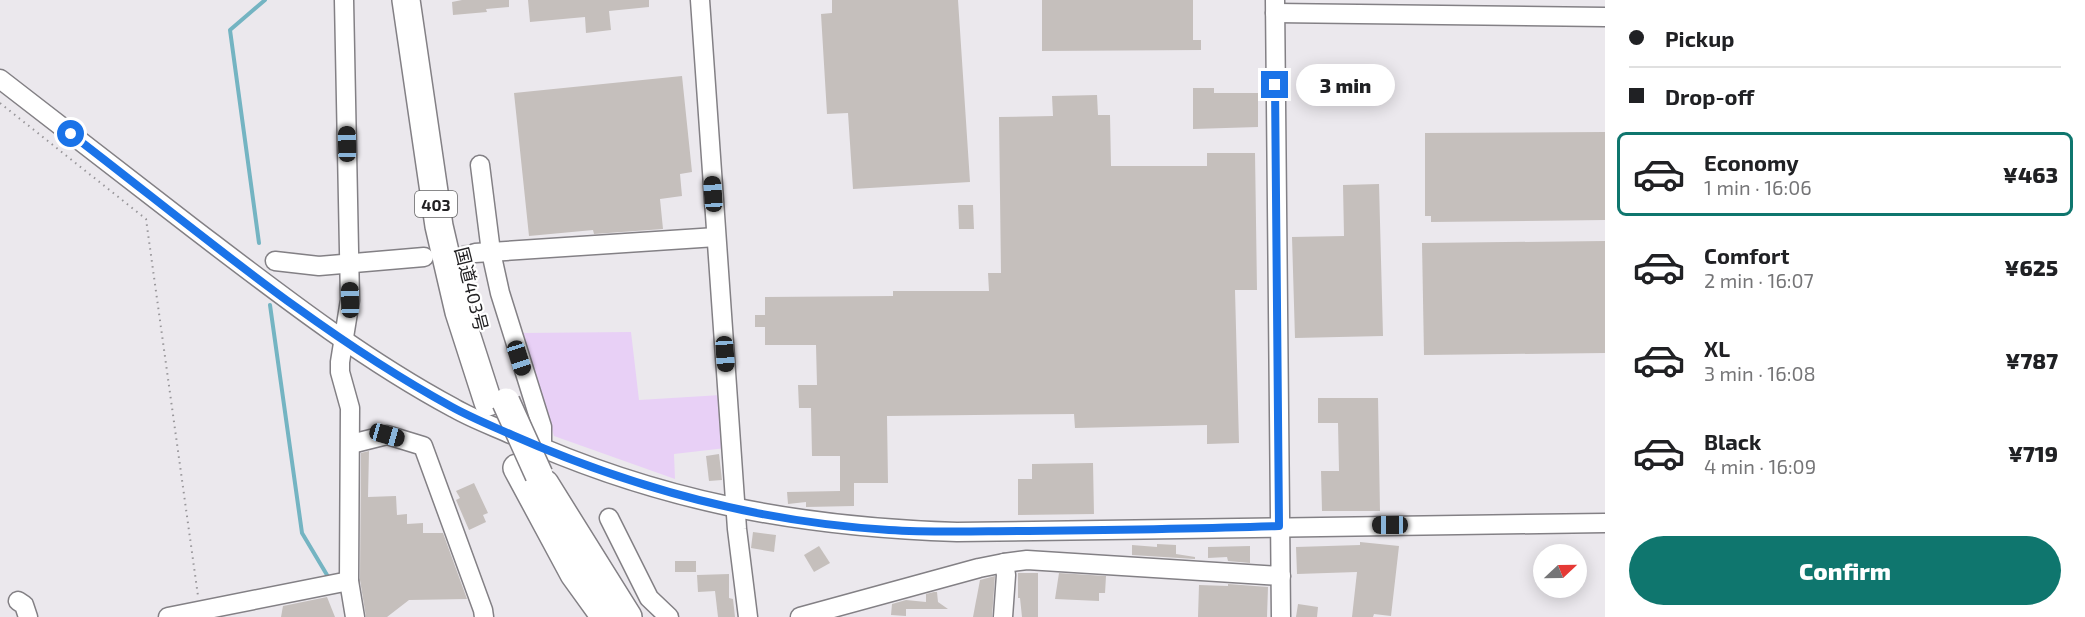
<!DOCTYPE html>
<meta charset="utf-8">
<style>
body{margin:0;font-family:"Exo 2","Noto Sans JP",sans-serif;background:#f2f2f2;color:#202124;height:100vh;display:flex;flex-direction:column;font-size:22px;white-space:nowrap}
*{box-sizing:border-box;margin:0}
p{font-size:20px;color:#757577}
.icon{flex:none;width:33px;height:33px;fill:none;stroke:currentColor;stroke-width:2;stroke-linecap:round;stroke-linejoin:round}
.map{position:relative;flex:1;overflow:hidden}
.side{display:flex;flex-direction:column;background:#fff;width:480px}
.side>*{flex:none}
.hud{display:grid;align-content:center;height:132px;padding:0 24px;background:#fff}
.needle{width:39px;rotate:68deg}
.fabs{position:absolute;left:1533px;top:544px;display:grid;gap:12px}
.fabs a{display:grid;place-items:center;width:54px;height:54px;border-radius:50%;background:#fff;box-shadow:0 3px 15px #0003;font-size:30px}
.end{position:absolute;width:27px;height:27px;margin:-14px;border:8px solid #1a73e8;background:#fff;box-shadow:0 0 0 3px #fff}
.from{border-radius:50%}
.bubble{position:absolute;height:42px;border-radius:21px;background:#fff;box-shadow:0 3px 15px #0003;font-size:20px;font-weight:800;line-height:42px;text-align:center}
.car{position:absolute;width:18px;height:36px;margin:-18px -9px;border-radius:8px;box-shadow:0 0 4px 2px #0007;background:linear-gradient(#222 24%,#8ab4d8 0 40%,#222 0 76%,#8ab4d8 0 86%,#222 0)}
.hud b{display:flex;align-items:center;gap:21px;height:57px;font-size:22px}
.hud b+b{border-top:2px solid #e0e0e0}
.hud i{width:15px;height:15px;background:#202124}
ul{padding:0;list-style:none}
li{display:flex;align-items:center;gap:18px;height:84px;margin:0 12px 9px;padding:0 12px;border:3px solid transparent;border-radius:9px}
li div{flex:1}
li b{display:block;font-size:22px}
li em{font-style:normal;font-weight:800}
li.on{border-color:#0f766e}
li>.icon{width:54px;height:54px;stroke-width:1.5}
.action{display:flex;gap:12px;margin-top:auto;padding:12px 24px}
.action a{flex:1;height:69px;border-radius:36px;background:#0f766e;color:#fff;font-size:24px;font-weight:800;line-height:69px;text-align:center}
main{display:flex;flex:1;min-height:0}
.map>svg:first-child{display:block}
</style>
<main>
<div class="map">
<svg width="1605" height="617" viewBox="0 0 1605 617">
<rect width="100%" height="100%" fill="#ebe8ed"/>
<path fill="#e8d0f6" d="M631,332L639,400L721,395L726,448L674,454L675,479L554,436L520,333Z"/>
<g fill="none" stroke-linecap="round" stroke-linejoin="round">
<g stroke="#74b4c2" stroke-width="4">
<path d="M259,243L230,30L265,0"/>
<path d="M270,305L302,533L330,580"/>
</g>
</g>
<g fill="#c5bfbc">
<path d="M462,0H509V7L486,9L487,12L453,15L452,2Z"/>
<path d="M528,0H649V7L609,11L611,30L586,33L585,17L530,22Z"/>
<path d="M832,0H958L970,182L853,189L848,113L827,114L821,14L832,13Z"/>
<path d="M1042,0H1193V40H1201V50L1042,51Z"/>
<path d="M682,76L692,172L680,174L682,196L660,199L663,229L594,234L593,230L529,236L514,93Z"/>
<path d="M1193,88H1214V93H1258V127L1193,129Z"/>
<path d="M1097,95L1098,115H1110L1111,166H1207V153H1255L1257,290H1235L1239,443L1207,444V425L1075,428L1074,414L887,416L888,483H854V506L806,507V502L788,504L787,492L840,491V456H812L811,408H799L798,385H817L816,345H765V327H755V315H765V297L893,296V291H989L988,273H1001L999,117L1053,116L1052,96Z"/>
<path d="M1605,132V220L1431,222V216H1425V133Z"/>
<path d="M1379,184L1383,336L1295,338L1292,237L1344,236L1343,185Z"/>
<path d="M958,205H973L974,229H959Z"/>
<path d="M1605,241V353L1424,355L1422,243Z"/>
<path d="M1318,398H1378L1380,511H1322L1321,471H1339L1338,423H1318Z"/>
<path d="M369,451L368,497L396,496L397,515L407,514V524L423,523V533H443L467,599L409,600L387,617H366L360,580L361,453Z"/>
<path d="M719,454L722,480L709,481L706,456Z"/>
<path d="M1093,463L1094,514L1018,515V479H1032V464Z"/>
<path d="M474,483L488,513L483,515L486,522L469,530L456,500L460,498L456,491Z"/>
<path d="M753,532L776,535L774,552L751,548Z"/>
<path d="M1360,542L1399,546L1391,616L1374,614L1373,617H1352L1357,572L1297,574L1296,547L1360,545Z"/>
<path d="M1157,544L1176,545V554L1195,557V559L1132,555V545L1157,547Z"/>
<path d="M819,546L830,563L814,572L804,555Z"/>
<path d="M1250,546V563L1228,561L1227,557L1208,558V547Z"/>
<rect x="675" y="561" width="21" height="11"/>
<path d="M1018,573H1038V617H1022L1020,598H1018Z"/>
<path d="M1059,573L1106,576L1105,593H1099V601L1055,599Z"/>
<path d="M729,574V598L733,599L735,617H718L715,591L698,592L697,575Z"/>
<path d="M995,576L992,617H973L980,580Z"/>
<path d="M1228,584L1268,587L1267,617H1198L1199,585L1228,586Z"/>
<path d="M934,592H937L938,602L948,609H906V616L891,615L892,604L906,600L926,602V594Z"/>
<path d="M327,597L335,617H281L283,606Z"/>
<path d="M1298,604L1318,607L1317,617H1296Z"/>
</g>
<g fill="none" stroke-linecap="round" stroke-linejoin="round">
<path stroke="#c3c0c5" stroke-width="18" stroke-dasharray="18 9" stroke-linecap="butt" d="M435,256L475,253"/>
<g stroke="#838085" stroke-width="21">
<g id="minor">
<path d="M344,0L350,300L340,362V372L350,408L349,581L355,617"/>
<path d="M700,0L737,529L748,617"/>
<path d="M1275,0L1281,617"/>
<path d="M1275,13L1605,17"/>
<path d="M0,79C65,129 130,179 194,229C278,293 361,358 454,408C473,419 493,426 513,435C658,501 798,527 957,532L1605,523"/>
<path d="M480,165L491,252L500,293L542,427V448"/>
<path d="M475,253L716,237"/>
<path d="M275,261L319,266L424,257"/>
<path d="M351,444L387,435L423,446L483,610L484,617"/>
<path d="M609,518L649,598L669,617"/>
<path d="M18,601L24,605L28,617"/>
<path d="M168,617L349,581"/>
<path d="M800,617L979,568L1004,563L1027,560L1281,576"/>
<path d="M1003,617L1006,575L1004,563"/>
</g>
</g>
<g stroke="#838085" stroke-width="30">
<g id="highway">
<path d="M406,0L439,226L459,312L488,402"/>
<path d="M517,468L574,574L605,617"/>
<path d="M545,484L628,617"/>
</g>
</g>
<path stroke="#98969a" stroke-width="2" stroke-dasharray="1.5 4.5" stroke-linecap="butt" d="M0,103L146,219L198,596"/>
<use href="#minor" stroke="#fff" stroke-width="18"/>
<use href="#highway" stroke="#fff" stroke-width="27"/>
<g stroke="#838085" stroke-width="30" stroke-linecap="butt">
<path id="highway-bridge" d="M506,402L539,475"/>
</g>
<use href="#highway-bridge" stroke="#fff" stroke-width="27"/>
</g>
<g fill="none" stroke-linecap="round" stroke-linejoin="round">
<path stroke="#1a73e8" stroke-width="8" d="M71,134C195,229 315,332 452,407C472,418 492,426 512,435C632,488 759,522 889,530C935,533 982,531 1028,531C1112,530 1196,529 1279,526L1275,85"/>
</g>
<g text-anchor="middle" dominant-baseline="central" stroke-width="4.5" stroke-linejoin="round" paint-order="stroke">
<rect fill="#fff" stroke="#646465" stroke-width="1.5" x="415" y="191" width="42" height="26" rx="4.5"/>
<g font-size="16" font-weight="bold" fill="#222123">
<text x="436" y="204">403</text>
</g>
<g font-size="18" fill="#222123" stroke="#fff">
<text transform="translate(472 289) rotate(76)">国道403号</text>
</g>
</g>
</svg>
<div class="fabs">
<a><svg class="needle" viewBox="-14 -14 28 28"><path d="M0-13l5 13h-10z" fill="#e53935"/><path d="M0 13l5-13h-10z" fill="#757577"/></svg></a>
</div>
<i class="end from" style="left:71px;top:134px"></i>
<i class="end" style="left:1275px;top:85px"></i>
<div class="bubble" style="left:1296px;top:64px;width:99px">3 min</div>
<i class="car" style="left:347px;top:144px;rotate:359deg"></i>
<i class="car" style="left:713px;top:194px;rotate:356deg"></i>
<i class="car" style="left:350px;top:300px;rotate:359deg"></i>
<i class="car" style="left:725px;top:354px;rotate:176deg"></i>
<i class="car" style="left:519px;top:358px;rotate:162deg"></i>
<i class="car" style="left:387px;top:435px;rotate:106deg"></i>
<i class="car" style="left:1390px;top:525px;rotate:270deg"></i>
</div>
<section class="side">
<div class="hud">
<b><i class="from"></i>Pickup</b>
<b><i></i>Drop-off</b>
</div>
<ul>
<li class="on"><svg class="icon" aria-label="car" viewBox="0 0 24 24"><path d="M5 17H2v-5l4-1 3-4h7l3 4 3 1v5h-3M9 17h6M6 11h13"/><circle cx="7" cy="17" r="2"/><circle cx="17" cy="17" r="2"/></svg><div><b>Economy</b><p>1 min · 16:06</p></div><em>¥463</em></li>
<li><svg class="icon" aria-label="car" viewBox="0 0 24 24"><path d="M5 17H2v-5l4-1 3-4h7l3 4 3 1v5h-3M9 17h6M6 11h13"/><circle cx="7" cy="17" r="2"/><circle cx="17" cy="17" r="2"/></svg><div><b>Comfort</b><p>2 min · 16:07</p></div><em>¥625</em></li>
<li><svg class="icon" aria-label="car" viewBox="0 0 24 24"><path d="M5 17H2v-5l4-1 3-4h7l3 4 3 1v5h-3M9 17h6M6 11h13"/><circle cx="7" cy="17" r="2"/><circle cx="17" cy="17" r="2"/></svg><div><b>XL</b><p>3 min · 16:08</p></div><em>¥787</em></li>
<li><svg class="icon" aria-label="car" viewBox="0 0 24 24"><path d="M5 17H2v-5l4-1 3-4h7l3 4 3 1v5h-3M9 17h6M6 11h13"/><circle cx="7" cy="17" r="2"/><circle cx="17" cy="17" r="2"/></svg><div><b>Black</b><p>4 min · 16:09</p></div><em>¥719</em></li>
</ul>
<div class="action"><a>Confirm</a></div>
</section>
</main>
